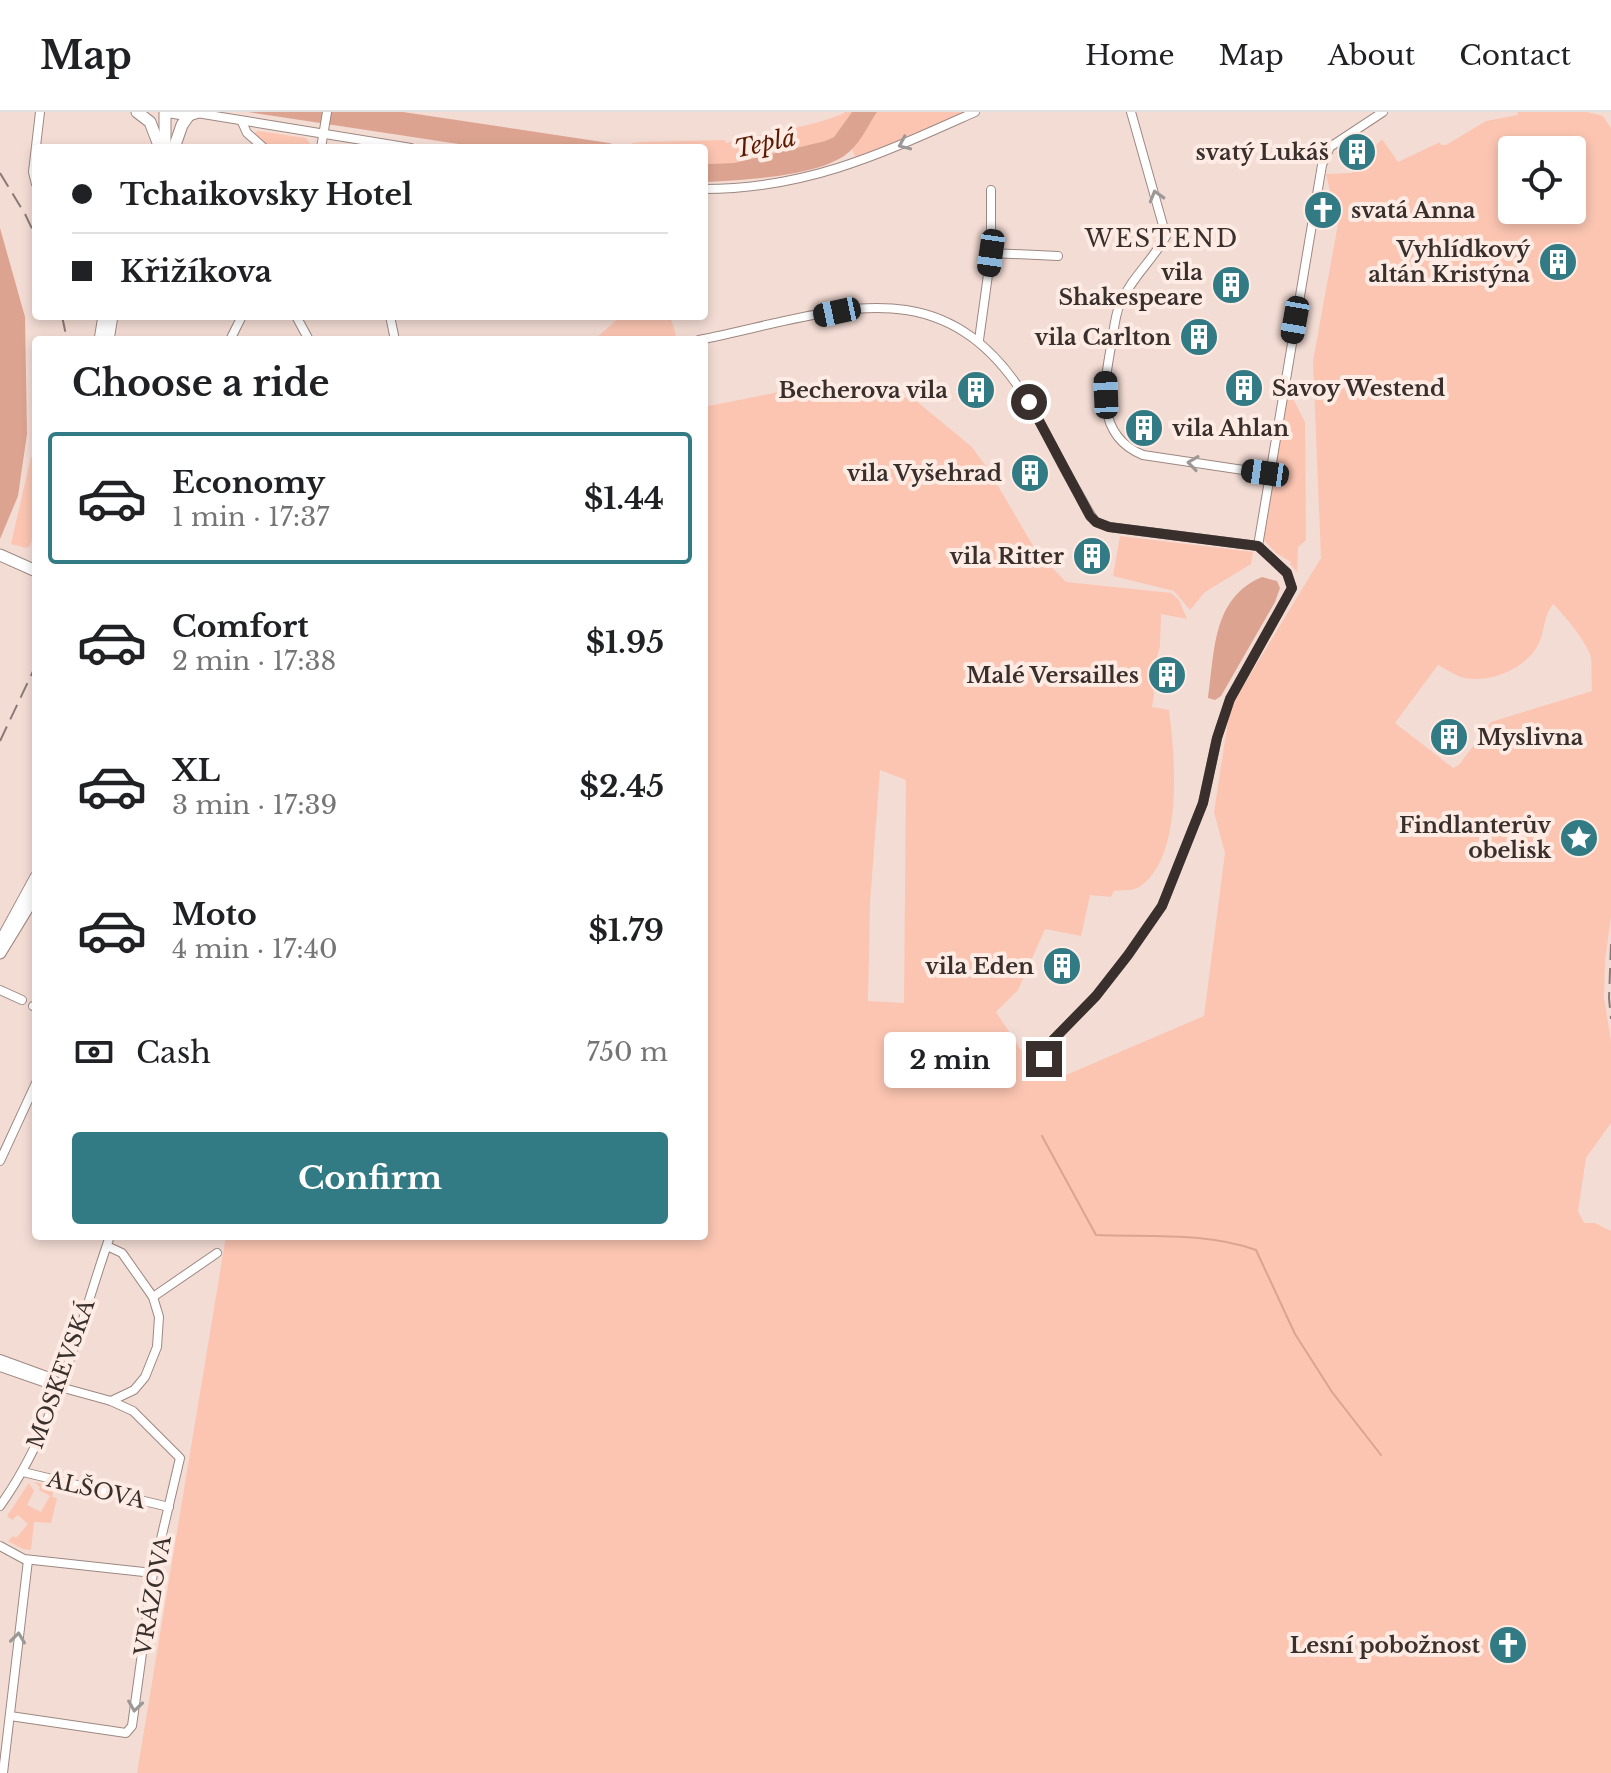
<!DOCTYPE html>
<meta charset="utf-8">
<style>
body{margin:0;font-family:"Libre Baskerville",serif;background:#f2f2f2;color:#202124;height:100vh;display:flex;flex-direction:column;font-size:30px;white-space:nowrap}
*{box-sizing:border-box;margin:0}
p{font-size:26px;color:#757577}
.icon{flex:none;width:44px;height:44px;fill:none;stroke:currentColor;stroke-width:2;stroke-linecap:round;stroke-linejoin:round}
.map{position:relative;flex:1;overflow:hidden}
.panel{position:absolute;left:32px;top:224px;width:676px;height:904px;display:flex;flex-direction:column;background:#fff;border-radius:8px;box-shadow:0 4px 12px #0003}
.panel>*{flex:none}
.guide{position:absolute;left:32px;top:32px;width:676px;height:176px;border-radius:8px;box-shadow:0 4px 12px #0003;display:grid;align-content:center;height:176px;padding:0 40px;background:#fff}
.buttons{position:absolute;left:1498px;top:24px;display:grid;gap:16px}
.buttons a{display:grid;place-items:center;width:88px;height:88px;border-radius:8px;background:#fff;box-shadow:0 4px 12px #0003;font-size:40px}
.end{position:absolute;width:36px;height:36px;margin:-18px;border:10px solid #39302d;background:#fff;box-shadow:0 0 0 4px #fff}
.from{border-radius:50%}
.bubble{position:absolute;height:56px;border-radius:8px;background:#fff;box-shadow:0 4px 12px #0003;font-size:26px;font-weight:700;line-height:56px;text-align:center}
.car{position:absolute;width:24px;height:48px;margin:-24px -12px;border-radius:10px;box-shadow:0 0 6px 2px #0007;background:linear-gradient(#222 24%,#8ab4d8 0 40%,#222 0 76%,#8ab4d8 0 86%,#222 0)}
.guide b{display:flex;align-items:center;gap:28px;height:76px;font-size:30px}
.guide b+b{border-top:2px solid #e0e0e0}
.guide i{width:20px;height:20px;background:#202124}
ul{padding:0;list-style:none}
li{display:flex;align-items:center;gap:24px;height:132px;margin:0 16px 12px;padding:0 24px;border:4px solid transparent;border-radius:8px}
li div{flex:1}
li b{display:block;font-size:30px}
li em{font-style:normal;font-weight:700}
li.on{border-color:#337b84}
li>.icon{width:72px;height:72px;stroke-width:1.5}
h2{padding:0 40px;font-size:36px;line-height:96px}
.pay{display:flex;align-items:center;gap:20px;height:88px;padding:0 40px;font-size:30px}
.pay p{margin-inline-start:auto}
.cta{display:flex;gap:16px;margin-top:auto;padding:16px 40px}
.cta a{flex:1;height:92px;border-radius:8px;background:#337b84;color:#fff;font-size:32px;font-weight:700;line-height:92px;text-align:center}
header{display:flex;align-items:center;gap:48px;box-sizing:border-box;height:112px;padding:0 40px;background:#fff;border-bottom:2px solid #e0e0e0}
header strong{font-size:38px}
nav{display:flex;gap:44px;margin-inline-start:auto;font-size:28px}
.map>svg:first-child{display:block}
</style>
<header>
<strong>Map</strong>
<nav><a>Home</a><a>Map</a><a>About</a><a>Contact</a></nav>
</header>
<div class="map">
<svg width="1611" height="1661" viewBox="0 0 1611 1661">
<rect width="100%" height="100%" fill="#f3dcd4"/>
<g fill="#fbc5b2" fill-rule="evenodd">
<path d="M845,0H852L834,25L825,29L734,51L704,52V36H631L632,31L643,30L725,28L726,31C749,25 833,10 845,0Z"/>
<path d="M877,0H968L857,48L852,38Z"/>
<path d="M1517,0H1587L1603,4L1611,16V804L1605,849L1604,886L1611,929V1011L1586,1046L1578,1099L1584,1111H1595L1611,1119V1661H137L226,1124H704V295L809,274L838,273L872,276L915,288L972,335L990,360L1036,439L1066,470L1171,481L1179,488L1187,507L1161,502L1160,534L1151,566L1154,582L1152,595L1169,598C1175,644 1184,746 1139,775C1132,779 1122,778 1114,779L1111,785L1090,783L1081,824L1045,817L1018,878L996,900L1021,938L1052,969L1204,904L1225,741L1214,700L1230,596L1321,446L1313,249L1338,112L1326,62L1352,61L1382,27L1398,50L1440,30L1441,33H1446L1486,9L1518,3ZM1512,38H1572V98H1512ZM1553,492C1563,501 1589,533 1591,546C1592,557 1591,568 1592,579L1491,610L1459,653L1453,656L1395,611L1438,553C1446,557 1453,562 1461,565C1486,573 1526,557 1538,533C1545,520 1543,504 1553,492ZM880,658L906,668L904,891L868,889L870,791Z"/>
<path d="M258,19L306,26L313,36H268L252,22Z"/>
<path d="M621,204H670L676,223L667,228H594Z"/>
<path d="M1288,277L1305,310L1306,428L1298,435L1297,460L1290,452L1291,450L1276,441L1264,428Z"/>
<path d="M31,345L36,346V418L30,434L26,436L11,432Z"/>
<path d="M1120,424L1253,440L1251,452L1205,480L1190,498L1174,479L1113,464Z"/>
<path d="M34,1370L54,1374L52,1385L57,1386L51,1411L34,1410L31,1438L23,1437L8,1429L13,1424L16,1426L28,1412L18,1403L12,1408L7,1404L29,1371L34,1379L27,1393L41,1400L50,1384L39,1378L40,1375Z"/>
</g>
<g fill="#dca490">
<path d="M248,0H403L609,31L624,36H485Z"/>
<path d="M852,0H877C867,15 859,34 844,44C812,65 742,68 704,70V52L734,51L825,29L834,25Z"/>
<path d="M0,116L25,205L27,322L18,384L0,427Z"/>
<path d="M1262,465L1277,469L1280,476L1275,490L1221,584L1215,588L1208,586C1215,539 1212,486 1262,465Z"/>
</g>
<g fill="none" stroke-linecap="round" stroke-linejoin="round">
<path stroke="#dca490" stroke-width="2" d="M1042,1024L1096,1123C1149,1125 1206,1120 1256,1138L1295,1222L1332,1280L1381,1343"/>
<g stroke="#9d8881" stroke-width="10">
<g id="minor">
<path d="M1131,0L1166,124C1153,148 1131,166 1120,192C1115,203 1114,217 1112,229C1104,272 1094,323 1143,343L1270,362"/>
<path d="M197,1L411,36"/>
<path d="M242,10L247,21L264,36"/>
<path d="M321,36L327,0"/>
<path d="M36,72L33,60L40,0"/>
<path d="M704,77C808,77 883,41 975,0"/>
<path d="M991,141L1058,144"/>
<path d="M296,204L309,228"/>
<path d="M390,204L395,228"/>
<path d="M230,228L242,204"/>
<path d="M699,228C834,201 944,148 1030,293C1047,321 1060,351 1077,379C1083,389 1088,401 1096,410L1109,415L1258,434"/>
<path d="M979,228L991,141V78"/>
<path d="M1258,434L1322,53L1330,35L1383,0"/>
<path d="M0,878L22,888"/>
<path d="M33,894L36,895"/>
<path d="M1044,947L1052,929L1096,884L1128,843L1162,794L1203,691L1217,626L1230,587L1292,476L1287,461L1258,434"/>
<path d="M0,1049L36,971"/>
<path d="M107,1134L122,1141L153,1185L159,1205L157,1235L145,1265L134,1278L111,1289"/>
<path d="M153,1185L217,1141"/>
<path d="M0,1247L52,1266L60,1273"/>
<path d="M0,1255L49,1272L111,1289L133,1299L180,1346L153,1461L132,1614L126,1621L10,1604"/>
<path d="M23,1360L169,1395"/>
<path d="M0,1394C57,1314 78,1216 110,1124"/>
<path d="M0,1434L24,1447L153,1461"/>
<path d="M3,1661L28,1448"/>
</g>
</g>
<g stroke="#9d8881" stroke-width="13">
<g id="tertiary">
<path d="M137,0L150,10L160,36"/>
<path d="M171,0L189,3L198,0"/>
<path d="M165,36V0"/>
<path d="M174,36L182,13L189,3"/>
<path d="M100,228L104,204"/>
<path d="M108,228L112,204"/>
<path d="M0,443L36,459"/>
<path d="M0,831L36,765"/>
<path d="M0,841L36,782"/>
</g>
</g>
<use href="#minor" stroke="#fff" stroke-width="8"/>
<use href="#tertiary" stroke="#fff" stroke-width="11"/>
<g stroke="#897a75" stroke-width="2" stroke-dasharray="16 8" stroke-linecap="butt">
<path d="M0,61L25,102L36,125"/>
<path d="M62,204L67,228"/>
<path d="M0,629L36,553"/>
<path d="M1611,832L1609,886L1611,907"/>
</g>
</g>
<defs><path id="oneway-chevron" d="M-2-3.5L2.5 0L-2 3.5" fill="none" stroke-width="1.6" stroke-linecap="round" stroke-linejoin="round" transform="scale(2)"/></defs>
<g stroke="#9c9896">
<use href="#oneway-chevron" transform="translate(904 32) rotate(156)"/>
<use href="#oneway-chevron" transform="translate(1156 84) rotate(-106)"/>
<use href="#oneway-chevron" transform="translate(1193 351) rotate(-172)"/>
<use href="#oneway-chevron" transform="translate(18 1526) rotate(-83)"/>
<use href="#oneway-chevron" transform="translate(135 1594) rotate(98)"/>
</g>
<g fill="none" stroke-linecap="round" stroke-linejoin="round">
<path stroke="#39302d" stroke-width="10" d="M1029,290L1090,404L1096,410L1109,415L1258,434L1287,461L1292,476L1230,587L1217,626L1203,691L1162,794L1128,843L1096,884L1052,929L1044,947"/>
</g>
<defs>
<g id="building-disc" transform="scale(2)"><circle r="9.5" fill="#337b84" stroke="#fdebe4"/><path d="M-4-6H4V6H1V3H-1V6H-4ZM-2.5-4.3h1.7v1.8h-1.7ZM.8-4.3h1.7v1.8H.8ZM-2.5-1h1.7V.8h-1.7ZM.8-1h1.7V.8H.8Z" fill="#fff"/></g>
<g id="church-disc" transform="scale(2)"><circle r="9.5" fill="#337b84" stroke="#fdebe4"/><path d="M-1.2-6h2.4v3.5h3.3v2.4h-3.3V6h-2.4V-.1h-3.3v-2.4h3.3Z" fill="#fff"/></g>
<g id="sight-disc" transform="scale(2)"><circle r="9.5" fill="#337b84" stroke="#fdebe4"/><path d="M0-6L1.8-2.2L6-1.7L2.9 1.2L3.7 5.4L0 3.3L-3.7 5.4L-2.9 1.2L-6-1.7L-1.8-2.2Z" fill="#fff"/></g>
</defs>
<g fill-rule="evenodd">
<use href="#building-disc" x="1357" y="40"/>
<use href="#church-disc" x="1323" y="98"/>
<use href="#building-disc" x="1558" y="150"/>
<use href="#building-disc" x="1231" y="173"/>
<use href="#building-disc" x="1199" y="225"/>
<use href="#building-disc" x="1244" y="276"/>
<use href="#building-disc" x="976" y="278"/>
<use href="#building-disc" x="1144" y="316"/>
<use href="#building-disc" x="1030" y="361"/>
<use href="#building-disc" x="1092" y="444"/>
<use href="#building-disc" x="1167" y="563"/>
<use href="#building-disc" x="1449" y="625"/>
<use href="#sight-disc" x="1579" y="726"/>
<use href="#building-disc" x="1062" y="854"/>
<use href="#church-disc" x="1508" y="1533"/>
</g>
<g text-anchor="middle" dominant-baseline="central" stroke-width="8" stroke-linejoin="round" paint-order="stroke">
<g font-size="22" font-weight="bold" fill="#39302d" stroke="#fdebe4" text-anchor="end">
<text x="1329" y="40">svatý Lukáš</text>
<text x="1351" y="98" text-anchor="start">svatá Anna</text>
<text x="1530" y="137">Vyhlídkový<tspan x="1530" dy="25">altán Kristýna</tspan></text>
<text x="1203" y="160">vila<tspan x="1203" dy="25">Shakespeare</tspan></text>
<text x="1171" y="225">vila Carlton</text>
<text x="1272" y="276" text-anchor="start">Savoy Westend</text>
<text x="948" y="278">Becherova vila</text>
<text x="1172" y="316" text-anchor="start">vila Ahlan</text>
<text x="1002" y="361">vila Vyšehrad</text>
<text x="1064" y="444">vila Ritter</text>
<text x="1139" y="563">Malé Versailles</text>
<text x="1477" y="625" text-anchor="start">Myslivna</text>
<text x="1551" y="713">Findlanterův<tspan x="1551" dy="25">obelisk</tspan></text>
<text x="1034" y="854">vila Eden</text>
<text x="1480" y="1533">Lesní pobožnost</text>
</g>
<g font-size="22" fill="#39302d" stroke="#fdebe4">
<text transform="translate(61 1262) rotate(-70)">MOSKEVSKÁ</text>
<text transform="translate(96 1378) rotate(13)">ALŠOVA</text>
<text transform="translate(153 1484) rotate(-80)">VRÁZOVA</text>
</g>
<g font-size="24" font-style="italic" fill="#5b1900" stroke="#fdebe4">
<text transform="translate(765 31) rotate(-12)">Teplá</text>
</g>
<g font-size="24" letter-spacing="2" fill="#39302d" stroke="#fdebe4">
<text x="1162" y="126">WESTEND</text>
</g>
</g>
</svg>
<div class="buttons">
<a><svg class="icon" aria-label="locate" viewBox="0 0 24 24"><circle cx="12" cy="12" r="6"/><path d="M12 2v4M12 18v4M2 12h4M18 12h4"/></svg></a>
</div>
<i class="end from" style="left:1029px;top:290px"></i>
<i class="end" style="left:1044px;top:947px"></i>
<div class="bubble" style="left:884px;top:920px;width:132px">2 min</div>
<i class="car" style="left:991px;top:141px;rotate:188deg"></i>
<i class="car" style="left:837px;top:200px;rotate:258deg"></i>
<i class="car" style="left:1295px;top:208px;rotate:190deg"></i>
<i class="car" style="left:1106px;top:283px;rotate:358deg"></i>
<i class="car" style="left:1265px;top:361px;rotate:278deg"></i>
<div class="guide">
<b><i class="from"></i>Tchaikovsky Hotel</b>
<b><i></i>Křižíkova</b>
</div>
<section class="panel">
<h2>Choose a ride</h2>
<ul>
<li class="on"><svg class="icon" aria-label="car" viewBox="0 0 24 24"><path d="M5 17H2v-5l4-1 3-4h7l3 4 3 1v5h-3M9 17h6M6 11h13"/><circle cx="7" cy="17" r="2"/><circle cx="17" cy="17" r="2"/></svg><div><b>Economy</b><p>1 min · 17:37</p></div><em>$1.44</em></li>
<li><svg class="icon" aria-label="car" viewBox="0 0 24 24"><path d="M5 17H2v-5l4-1 3-4h7l3 4 3 1v5h-3M9 17h6M6 11h13"/><circle cx="7" cy="17" r="2"/><circle cx="17" cy="17" r="2"/></svg><div><b>Comfort</b><p>2 min · 17:38</p></div><em>$1.95</em></li>
<li><svg class="icon" aria-label="car" viewBox="0 0 24 24"><path d="M5 17H2v-5l4-1 3-4h7l3 4 3 1v5h-3M9 17h6M6 11h13"/><circle cx="7" cy="17" r="2"/><circle cx="17" cy="17" r="2"/></svg><div><b>XL</b><p>3 min · 17:39</p></div><em>$2.45</em></li>
<li><svg class="icon" aria-label="car" viewBox="0 0 24 24"><path d="M5 17H2v-5l4-1 3-4h7l3 4 3 1v5h-3M9 17h6M6 11h13"/><circle cx="7" cy="17" r="2"/><circle cx="17" cy="17" r="2"/></svg><div><b>Moto</b><p>4 min · 17:40</p></div><em>$1.79</em></li>
</ul>
<div class="pay"><svg class="icon" aria-label="cash" viewBox="0 0 24 24"><path d="M3 7h18v10H3z"/><circle cx="12" cy="12" r="2"/></svg>Cash<p>750 m</p></div>
<div class="cta"><a>Confirm</a></div>
</section>
</div>
